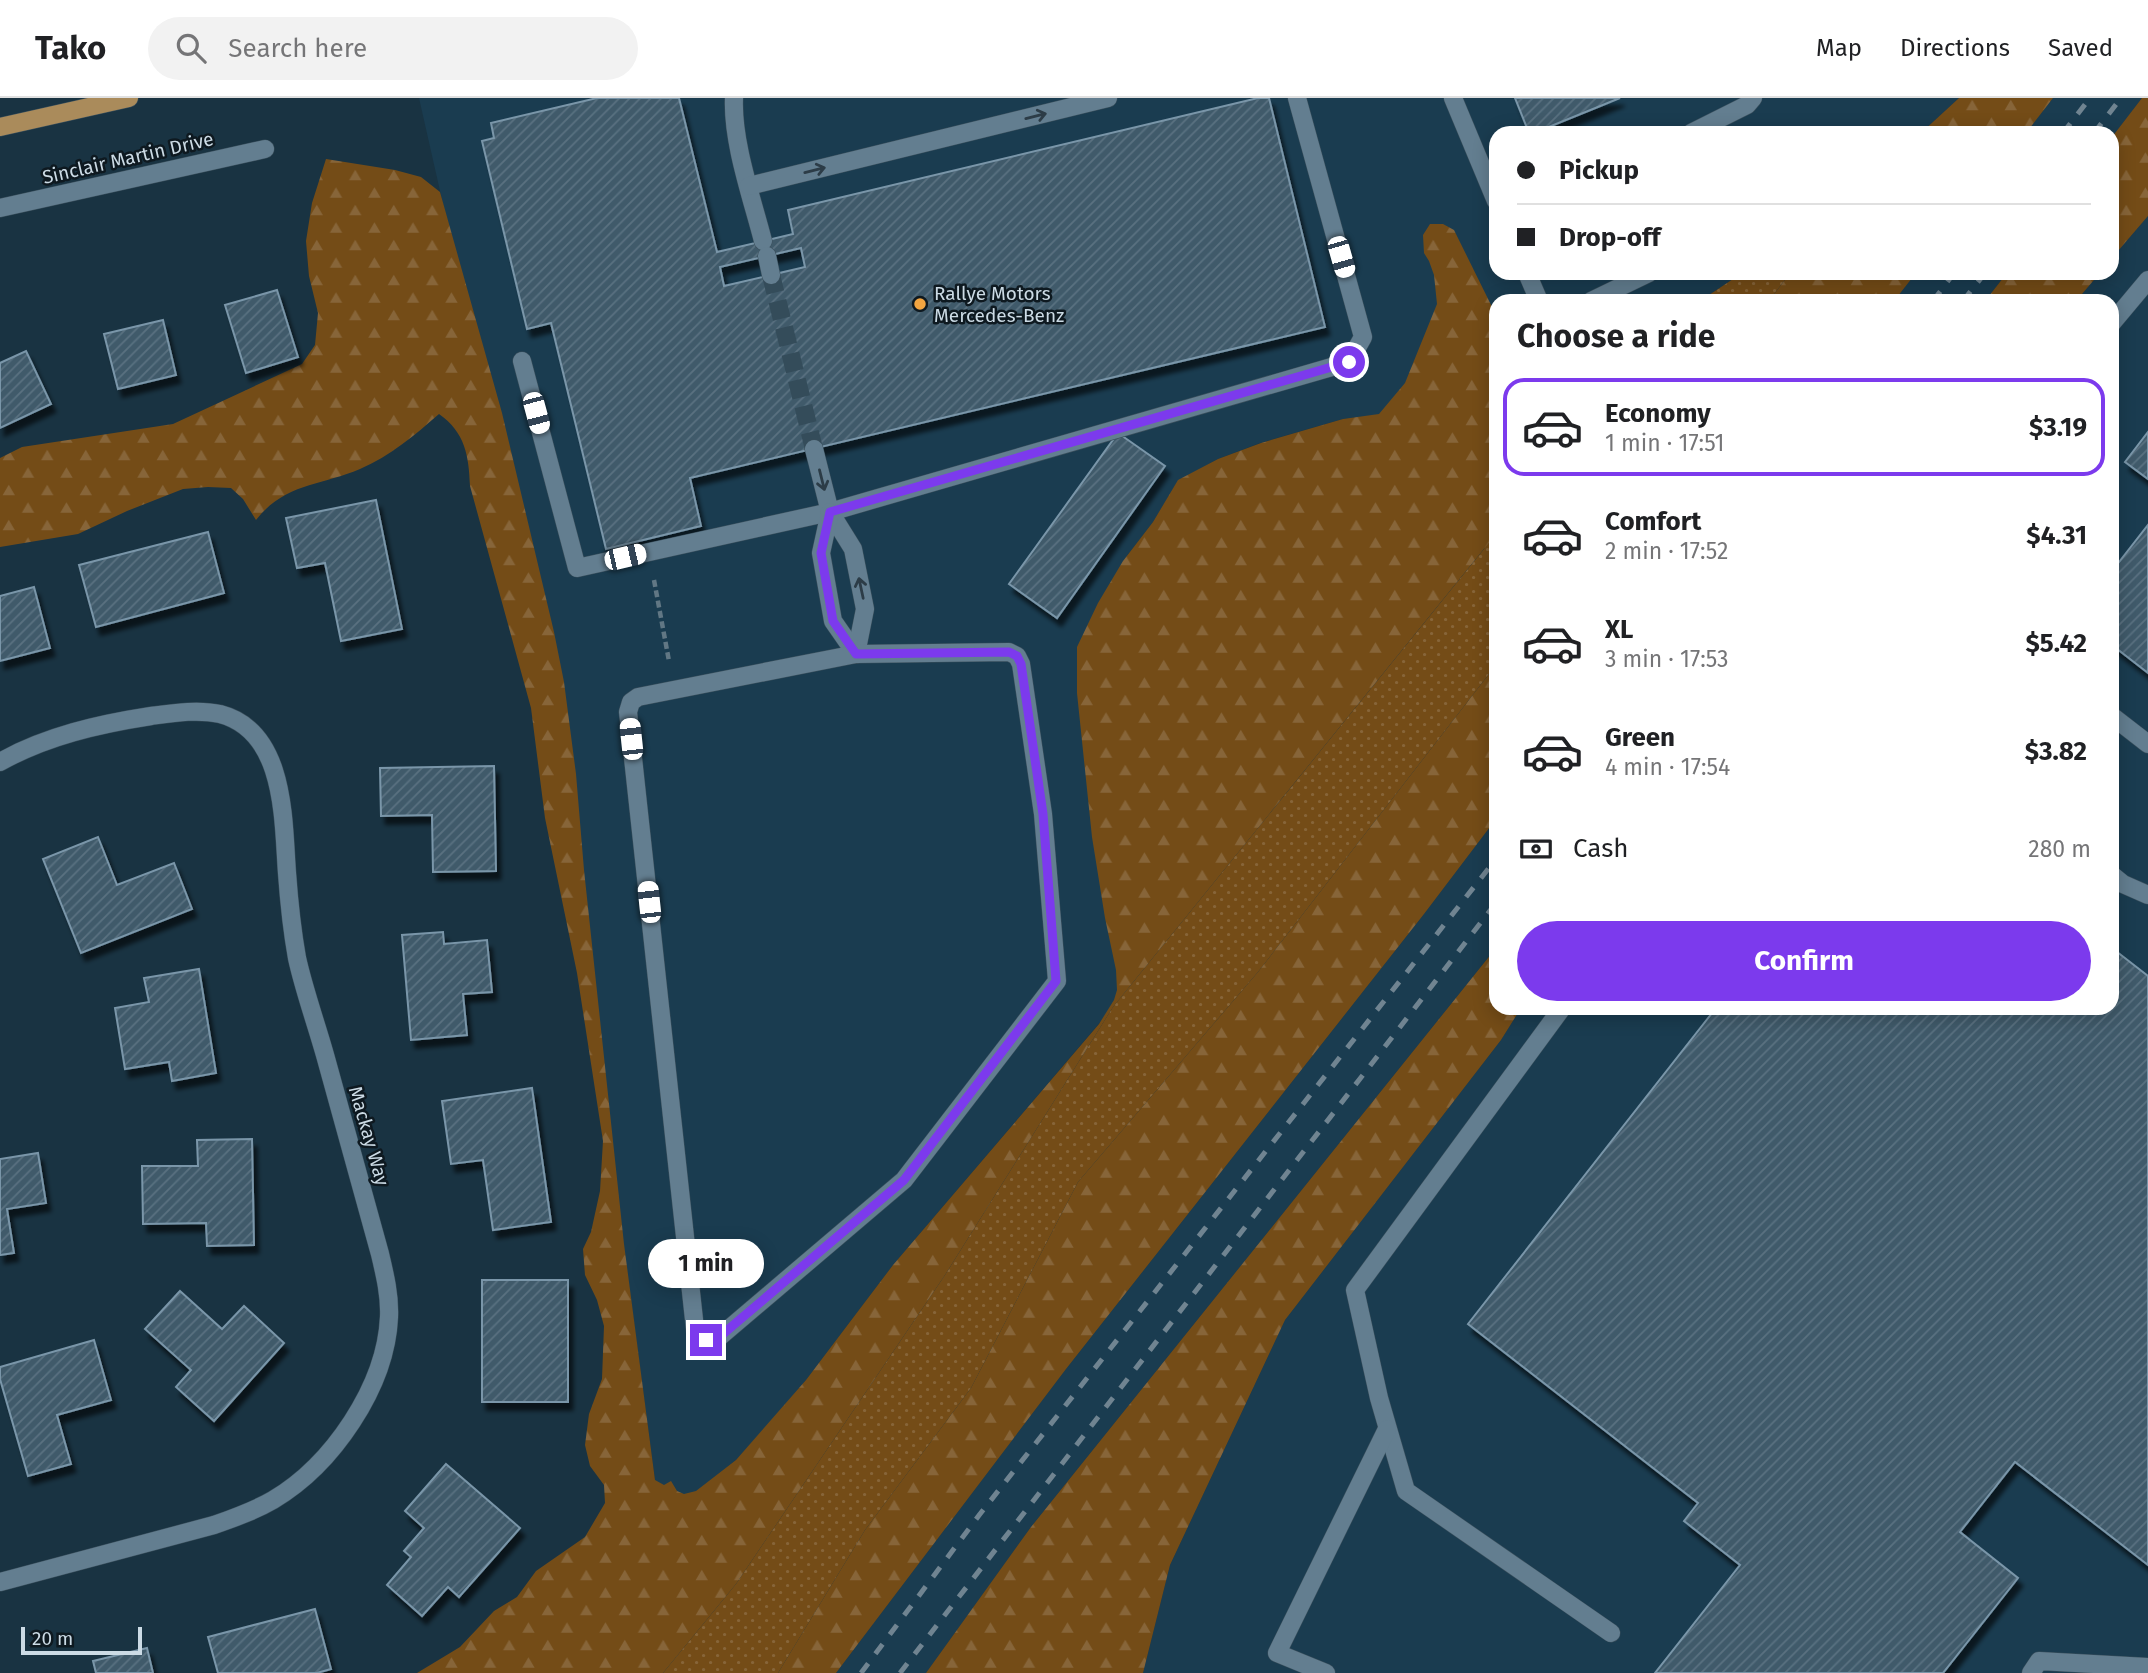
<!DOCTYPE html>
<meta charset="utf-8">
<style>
body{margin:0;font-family:"Fira Sans",sans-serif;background:#f2f2f2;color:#202124;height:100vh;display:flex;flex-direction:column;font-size:26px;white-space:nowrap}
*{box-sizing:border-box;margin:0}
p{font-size:23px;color:#757577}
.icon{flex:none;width:38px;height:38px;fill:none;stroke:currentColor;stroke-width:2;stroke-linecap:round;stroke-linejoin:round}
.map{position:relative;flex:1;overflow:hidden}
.details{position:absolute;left:1489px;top:196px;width:630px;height:721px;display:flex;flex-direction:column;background:#fff;border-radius:21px;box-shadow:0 4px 18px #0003}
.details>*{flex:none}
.guide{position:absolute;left:1489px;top:28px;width:630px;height:154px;border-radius:21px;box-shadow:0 4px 18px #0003;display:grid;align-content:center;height:154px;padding:0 28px;background:#fff}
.scale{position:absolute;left:21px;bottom:18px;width:121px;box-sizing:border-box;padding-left:7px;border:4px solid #ccdbe5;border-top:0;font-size:19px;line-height:24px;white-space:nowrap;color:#ccdbe5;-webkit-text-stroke:5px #0e1920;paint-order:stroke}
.end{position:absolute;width:32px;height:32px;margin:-16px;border:9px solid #7c3aed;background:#fff;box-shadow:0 0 0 4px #fff}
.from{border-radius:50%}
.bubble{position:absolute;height:49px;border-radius:24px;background:#fff;box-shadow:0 4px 18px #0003;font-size:23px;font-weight:700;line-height:49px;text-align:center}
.car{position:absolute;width:21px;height:42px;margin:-21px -10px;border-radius:9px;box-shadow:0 0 5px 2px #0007;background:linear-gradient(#fff 24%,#345 0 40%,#fff 0 76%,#345 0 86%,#fff 0)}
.guide b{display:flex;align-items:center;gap:24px;height:66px;font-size:26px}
.guide b+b{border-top:2px solid #e0e0e0}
.guide i{width:18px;height:18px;background:#202124}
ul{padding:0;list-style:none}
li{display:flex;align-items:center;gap:21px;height:98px;margin:0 14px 10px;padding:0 14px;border:4px solid transparent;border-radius:21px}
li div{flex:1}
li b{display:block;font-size:26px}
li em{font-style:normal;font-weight:700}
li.current{border-color:#7c3aed}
li>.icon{width:63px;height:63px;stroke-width:1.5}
h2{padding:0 28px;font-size:32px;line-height:84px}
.pay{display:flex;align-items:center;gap:18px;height:77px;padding:0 28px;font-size:26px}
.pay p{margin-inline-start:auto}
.primary-button{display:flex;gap:14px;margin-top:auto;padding:14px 28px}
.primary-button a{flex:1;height:80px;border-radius:42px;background:#7c3aed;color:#fff;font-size:28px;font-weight:700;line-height:80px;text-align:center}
header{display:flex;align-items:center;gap:42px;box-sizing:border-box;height:98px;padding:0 35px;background:#fff;border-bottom:2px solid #e0e0e0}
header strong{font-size:33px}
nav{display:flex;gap:38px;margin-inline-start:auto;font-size:24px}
.search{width:490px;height:63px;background:#f2f2f2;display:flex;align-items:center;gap:18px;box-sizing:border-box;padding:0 24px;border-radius:38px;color:#757577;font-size:26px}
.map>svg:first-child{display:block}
</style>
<header>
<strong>Tako</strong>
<div class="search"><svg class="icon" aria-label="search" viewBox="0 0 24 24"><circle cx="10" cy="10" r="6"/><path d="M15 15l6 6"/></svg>Search here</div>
<nav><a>Map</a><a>Directions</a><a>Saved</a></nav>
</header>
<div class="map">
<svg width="2148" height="1575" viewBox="0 0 2148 1575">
<defs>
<pattern id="grass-dots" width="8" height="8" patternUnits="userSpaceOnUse" patternTransform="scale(1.75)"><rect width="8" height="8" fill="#744c17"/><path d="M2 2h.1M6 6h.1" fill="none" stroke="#876539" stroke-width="1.8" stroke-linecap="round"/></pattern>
<pattern id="forest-firs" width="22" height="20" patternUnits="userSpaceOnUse" patternTransform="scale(1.75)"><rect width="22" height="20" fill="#744c17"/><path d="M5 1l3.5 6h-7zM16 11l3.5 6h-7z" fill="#876539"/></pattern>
<pattern id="building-hatch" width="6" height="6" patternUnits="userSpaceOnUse" patternTransform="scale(1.75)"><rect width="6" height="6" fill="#3f5a6b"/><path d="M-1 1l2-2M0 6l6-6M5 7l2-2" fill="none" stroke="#5a7180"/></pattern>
<filter id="shadow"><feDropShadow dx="4.5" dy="8" stdDeviation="2" flood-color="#0009"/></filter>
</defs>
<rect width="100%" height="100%" fill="#193342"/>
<g fill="#1a3c50">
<path d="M419,0H1959L1921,35H1496V175H1742L1700,203H1496V302L1343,321L1260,345L1218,361L1178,383L1153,424L1123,463L1131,888L893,1167L806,1282L771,1323L736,1362L646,1434L655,1382L544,553Z"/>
<path d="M2053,0H2142L2112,39V35H2026Z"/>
<path d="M2148,118V1575H1143L1170,1467L1285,1222L1501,942L1521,910H2112V203H2076L2100,175H2112V160Z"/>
<path d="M1916,175H2007L1985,203H1894Z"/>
<path d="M1496,721V850L1031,1429L926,1575H836L1066,1271L1424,816Z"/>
</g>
<g fill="url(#grass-dots)">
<path d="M1742,175H1790L1769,203H1700Z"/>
<path d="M1496,428V567L1258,874L1078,1084L971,1290L865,1432L778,1575H663L736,1486L945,1177L1113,909L1484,451Z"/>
</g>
<g fill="url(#forest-firs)">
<path d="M1959,0H2053L2026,35H1921Z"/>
<path d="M2142,0H2148V118L2112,160V39Z"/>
<path d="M326,61L395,72L421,79L440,94L502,315L554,534L564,584L576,676L584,772L624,1146L655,1382L664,1387L671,1383L677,1393L684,1396L696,1393L736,1362L806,1282L893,1167L1099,926L1114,902L1117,892L1116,872L1105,820L1092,739L1077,595V549L1098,505L1123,463L1153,424L1178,382L1218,361L1261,345L1343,321L1379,316L1405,285L1437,206L1434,177L1429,163L1424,155L1423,137L1430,126H1443L1454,132L1496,217V436L1113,909L945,1177L736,1486L663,1575H417L460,1549L494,1513L517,1499L536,1473L585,1439L605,1405L604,1387L590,1368L585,1347L589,1316L602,1281L604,1228L597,1202L585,1177L583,1151L591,1134L600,1093L603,1043L577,875L545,720L531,610L470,388C469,358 465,334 439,316C415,337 390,358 360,371C320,388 285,385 256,422L243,401L231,390L208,389L183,391L127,413L78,436L0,449V360L22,349L173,326L302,266L315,247L318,215L309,178L306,143L312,105Z"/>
<path d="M1790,175H1916L1894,203H1769Z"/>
<path d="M2007,175H2100L2076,203H1985Z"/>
<path d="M1496,567V721L1424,816L1066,1271L836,1575H778L865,1432L971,1290L1078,1084L1258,874Z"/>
<path d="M1496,850V910H1521L1501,942L1285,1222L1170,1467L1143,1575H926L1031,1429Z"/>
</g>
<g fill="url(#building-hatch)" stroke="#7a96a9" stroke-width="2" fill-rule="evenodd" filter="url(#shadow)">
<path d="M597,0H679L717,154L793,136L788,112L1258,0H1269L1325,229L690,380L701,428L606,451L551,225L527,231L482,43L494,40L491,25ZM801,150L805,169L724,188L720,169Z"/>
<path d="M1515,0H1620L1534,35H1529Z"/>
<path d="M277,192L298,259L246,275L225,207Z"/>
<path d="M163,222L176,277L118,291L104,236Z"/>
<path d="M26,253L51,306L0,330V265Z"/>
<path d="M2148,334V381L2125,364Z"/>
<path d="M1118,335L1165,368L1057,520L1009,486Z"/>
<path d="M376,402L402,531L341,543L325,465L297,470L286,420Z"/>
<path d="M2148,427V575L2112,547V473Z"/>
<path d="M208,434L224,495L96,529L79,467Z"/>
<path d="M34,489L50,550L0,563V498Z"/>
<path d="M494,668L496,773L433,774L432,717L381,718L380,670Z"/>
<path d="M98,739L117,787L174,765L192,811L81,855L43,761Z"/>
<path d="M443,834L444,846L487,842L492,894L463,896L467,937L411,942L402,837Z"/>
<path d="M2112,850L2148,878V1467L2015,1364L1960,1434L2018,1480L1943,1575H1655L1740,1467L1684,1423L1698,1405L1468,1226L1716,910H2112Z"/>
<path d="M199,871L216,975L172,983L169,964L125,971L115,910L149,904L144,880Z"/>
<path d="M532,990L551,1124L493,1132L483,1062L451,1066L442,1003Z"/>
<path d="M252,1041L254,1147L207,1148L206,1125L143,1126L142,1068H198L197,1042Z"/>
<path d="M38,1055L46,1105L7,1111L14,1155L0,1157V1061Z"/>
<rect x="482" y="1182" width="86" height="122"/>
<path d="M180,1193L222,1231L244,1208L284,1245L214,1323L176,1289L191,1272L145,1231Z"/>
<path d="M94,1242L111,1302L57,1317L71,1366L28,1378L0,1281V1269Z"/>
<path d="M446,1366L520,1430L459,1499L448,1489L422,1518L387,1487L411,1459L404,1453L424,1430L405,1413Z"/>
<path d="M315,1511L331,1571L317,1575H218L208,1539Z"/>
<path d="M147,1550L153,1575H96L93,1563Z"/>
</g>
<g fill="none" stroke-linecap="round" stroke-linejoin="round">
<path stroke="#344c5a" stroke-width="18" stroke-dasharray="18 9" stroke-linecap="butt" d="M771,177L814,351"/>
<g stroke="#3b505d" stroke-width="19">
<g id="minor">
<path d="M734,0C732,44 752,100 763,143"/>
<path d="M1453,0L1496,103"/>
<path d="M1691,35L1747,7L1753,0"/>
<path d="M749,88L1108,0"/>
<path d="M0,110L265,51"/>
<path d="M767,158L771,177"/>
<path d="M1527,175L1539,203"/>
<path d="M1591,203L1649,175"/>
<path d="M2112,225L2148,182"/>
<path d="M522,263L577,470L830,414L1349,264L1363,239L1297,0"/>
<path d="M814,351L830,414L853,451L865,511L856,556"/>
<path d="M830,414L821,455L833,523L856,556"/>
<path d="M1009,554L1017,558L1021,566L1043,716L1057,883L904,1082L717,1241L706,1242L696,1240L628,614L631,604L638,599L856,556Z"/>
<path d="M2112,618L2148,646"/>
<path d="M0,664C46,638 99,626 151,618C173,615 198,611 220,616C286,633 283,722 287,775C289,803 292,832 297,860C304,892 316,925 325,957C343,1023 362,1090 380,1156C385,1177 390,1198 389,1219C386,1289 332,1367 273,1402C254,1413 234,1420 214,1427L0,1484"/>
<path d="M2112,777L2123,786L2148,797"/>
<path d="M1562,910L1355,1192L1379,1300L1406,1393L1611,1535"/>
<path d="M1326,1575L1277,1555L1387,1331"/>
<path d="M2031,1575L2039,1563L2148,1569"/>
</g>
</g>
<g stroke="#3b505d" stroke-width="19">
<path id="major" d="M0,29L129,0"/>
</g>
<path stroke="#617784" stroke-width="4.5" stroke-dasharray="7 3.5" stroke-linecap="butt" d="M654,482L669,563"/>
<use href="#minor" stroke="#637e90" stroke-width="18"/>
<use href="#major" stroke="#aa8b5b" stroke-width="18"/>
<g stroke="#708491" stroke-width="5" stroke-dasharray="12 12" stroke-linecap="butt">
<path d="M2063,35L2090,0"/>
<path d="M2094,35L2121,0"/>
<path d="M1933,203L1954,175"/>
<path d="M1963,203L1985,175"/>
<path d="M861,1575L980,1416L1496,761"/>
<path d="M900,1575L1496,805"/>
</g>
</g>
<defs><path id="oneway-shaft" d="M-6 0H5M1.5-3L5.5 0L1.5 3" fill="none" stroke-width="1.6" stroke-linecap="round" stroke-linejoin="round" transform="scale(1.75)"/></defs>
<g stroke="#2c3c47">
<use href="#oneway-shaft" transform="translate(1036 18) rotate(-14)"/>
<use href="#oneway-shaft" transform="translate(815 72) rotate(-14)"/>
<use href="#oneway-shaft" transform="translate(822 382) rotate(76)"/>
<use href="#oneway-shaft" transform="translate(861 490) rotate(-102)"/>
</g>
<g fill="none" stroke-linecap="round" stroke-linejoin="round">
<path stroke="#7c3aed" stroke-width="9" d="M706,1242L717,1241L904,1082L1056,883L1043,716L1021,566L1017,558L1009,554L856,556L833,523L821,455L830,414L1349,264"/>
</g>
<circle fill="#f2a541" stroke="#0e1920" stroke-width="2.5" cx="920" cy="206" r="7"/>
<g text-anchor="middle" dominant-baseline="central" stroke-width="5" stroke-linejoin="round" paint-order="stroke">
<g font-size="19" fill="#ccdbe5" stroke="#0e1920">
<text transform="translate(128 60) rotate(-13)">Sinclair Martin Drive</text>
<text transform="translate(369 1038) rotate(74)">Mackay Way</text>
</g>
<g font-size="19" fill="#ccdbe5" stroke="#0e1920" text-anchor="start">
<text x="934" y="195">Rallye Motors<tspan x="934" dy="22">Mercedes-Benz</tspan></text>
</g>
</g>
</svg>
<div class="scale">20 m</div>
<i class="end from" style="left:1349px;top:264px"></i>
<i class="end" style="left:706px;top:1242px"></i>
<div class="bubble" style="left:648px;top:1141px;width:116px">1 min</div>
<i class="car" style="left:1341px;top:159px;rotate:164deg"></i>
<i class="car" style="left:536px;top:315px;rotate:165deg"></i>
<i class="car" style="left:625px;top:459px;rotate:77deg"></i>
<i class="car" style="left:631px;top:641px;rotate:354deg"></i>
<i class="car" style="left:649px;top:804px;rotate:354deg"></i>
<div class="guide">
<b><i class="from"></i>Pickup</b>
<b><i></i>Drop-off</b>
</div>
<section class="details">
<h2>Choose a ride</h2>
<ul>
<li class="current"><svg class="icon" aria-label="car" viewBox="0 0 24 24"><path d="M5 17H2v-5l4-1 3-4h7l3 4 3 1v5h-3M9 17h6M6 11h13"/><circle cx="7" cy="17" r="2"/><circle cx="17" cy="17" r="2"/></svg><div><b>Economy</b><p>1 min · 17:51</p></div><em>$3.19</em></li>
<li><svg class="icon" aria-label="car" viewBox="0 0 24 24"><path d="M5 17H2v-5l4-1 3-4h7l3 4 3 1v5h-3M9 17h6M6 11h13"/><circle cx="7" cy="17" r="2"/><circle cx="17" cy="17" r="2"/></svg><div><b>Comfort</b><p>2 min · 17:52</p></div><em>$4.31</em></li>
<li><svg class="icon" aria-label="car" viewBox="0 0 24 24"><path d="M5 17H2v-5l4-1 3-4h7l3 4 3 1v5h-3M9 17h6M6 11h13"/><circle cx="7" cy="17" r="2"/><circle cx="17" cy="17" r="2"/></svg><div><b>XL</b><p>3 min · 17:53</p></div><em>$5.42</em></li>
<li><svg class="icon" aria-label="car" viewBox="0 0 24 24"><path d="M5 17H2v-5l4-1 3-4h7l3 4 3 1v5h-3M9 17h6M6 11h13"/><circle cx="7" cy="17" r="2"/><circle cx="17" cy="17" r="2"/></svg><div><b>Green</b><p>4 min · 17:54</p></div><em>$3.82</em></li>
</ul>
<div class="pay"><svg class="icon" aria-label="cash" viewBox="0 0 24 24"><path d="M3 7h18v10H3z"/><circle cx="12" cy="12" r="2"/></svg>Cash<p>280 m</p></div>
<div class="primary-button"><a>Confirm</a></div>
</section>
</div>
